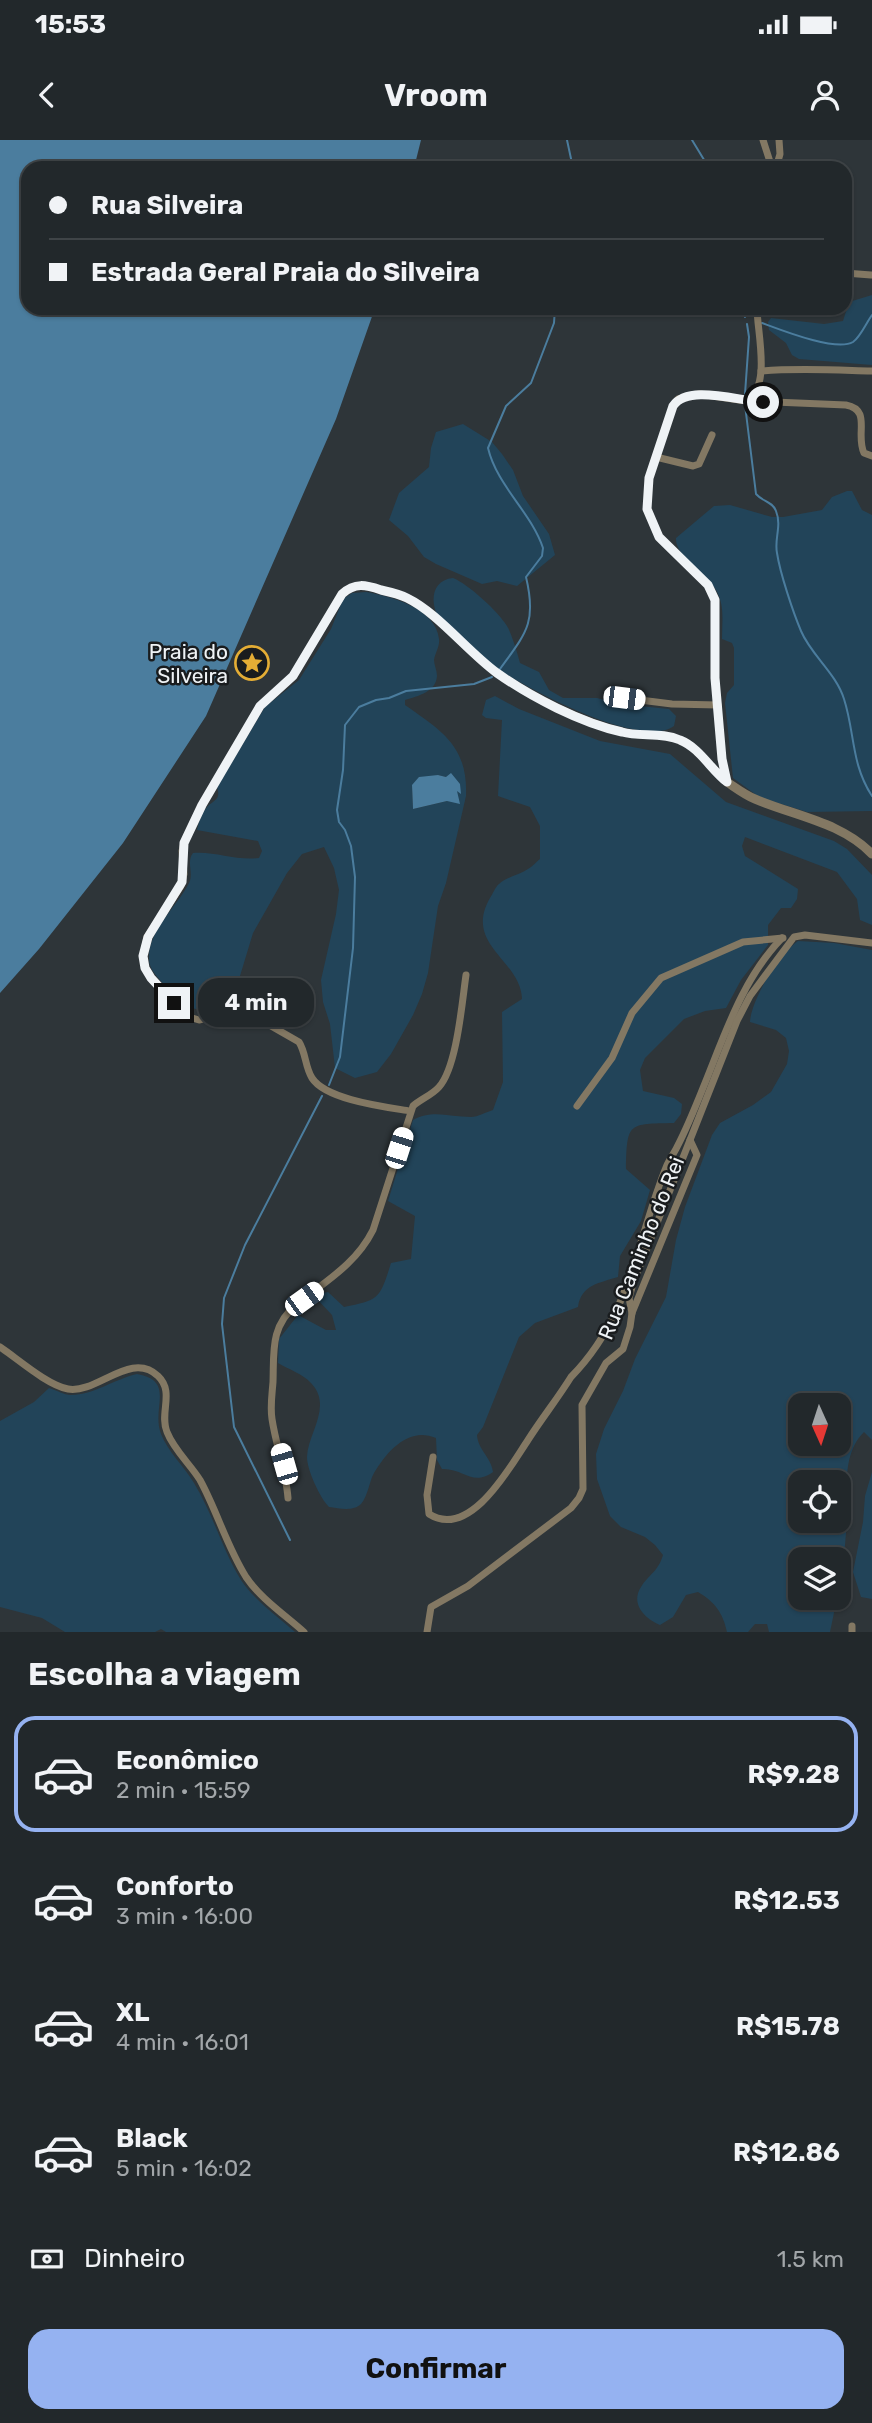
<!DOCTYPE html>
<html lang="pt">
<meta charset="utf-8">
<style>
body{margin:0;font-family:Rubik,sans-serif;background:#2a3033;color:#f1f3f6;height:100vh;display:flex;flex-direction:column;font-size:26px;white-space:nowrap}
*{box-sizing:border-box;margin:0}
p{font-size:23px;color:#a2a6a9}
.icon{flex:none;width:38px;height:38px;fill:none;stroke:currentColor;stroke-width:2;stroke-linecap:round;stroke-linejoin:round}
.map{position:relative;height:1492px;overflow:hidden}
.panel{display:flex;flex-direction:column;background:#22282b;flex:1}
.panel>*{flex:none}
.banner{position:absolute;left:21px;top:21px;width:831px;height:154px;border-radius:21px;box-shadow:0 2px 5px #0004,0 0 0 2px #3f4447;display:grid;align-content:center;height:154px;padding:0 28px;background:#22282b}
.needle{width:46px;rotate:177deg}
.controls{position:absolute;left:788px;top:1253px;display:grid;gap:14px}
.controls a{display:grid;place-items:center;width:63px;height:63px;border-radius:14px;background:#22282b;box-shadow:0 2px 5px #0004,0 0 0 2px #3f4447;font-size:35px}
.end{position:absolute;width:32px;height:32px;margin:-16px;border:9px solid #eff3f6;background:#111;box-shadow:0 0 0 4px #111}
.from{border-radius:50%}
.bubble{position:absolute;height:49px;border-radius:21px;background:#22282b;box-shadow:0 2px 5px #0004,0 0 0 2px #3f4447;font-size:23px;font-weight:700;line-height:49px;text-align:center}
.car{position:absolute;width:21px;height:42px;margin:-21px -10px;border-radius:9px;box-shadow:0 0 5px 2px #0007;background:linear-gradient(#fff 24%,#345 0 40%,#fff 0 76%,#345 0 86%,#fff 0)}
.banner b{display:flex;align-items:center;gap:24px;height:66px;font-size:26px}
.banner b+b{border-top:2px solid #3f4447}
.banner i{width:18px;height:18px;background:#f1f3f6}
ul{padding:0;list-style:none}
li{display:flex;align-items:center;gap:21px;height:116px;margin:0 14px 10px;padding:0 14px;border:4px solid transparent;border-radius:21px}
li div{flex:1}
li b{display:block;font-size:26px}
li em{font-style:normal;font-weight:700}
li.current{border-color:#95b2f1}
li>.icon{width:63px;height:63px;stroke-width:1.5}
h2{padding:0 28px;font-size:32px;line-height:84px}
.pay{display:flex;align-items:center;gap:18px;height:77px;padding:0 28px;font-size:26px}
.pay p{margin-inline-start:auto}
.cta{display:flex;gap:14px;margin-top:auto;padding:14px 28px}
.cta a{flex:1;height:80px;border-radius:21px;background:#95b2f1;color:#111;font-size:28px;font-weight:700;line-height:80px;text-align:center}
.status{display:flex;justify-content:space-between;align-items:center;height:49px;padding:0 35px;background:#22282b;direction:ltr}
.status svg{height:19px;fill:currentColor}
header{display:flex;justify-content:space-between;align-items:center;height:91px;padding:0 28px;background:#22282b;font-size:32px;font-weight:700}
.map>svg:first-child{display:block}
</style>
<div class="status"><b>15:53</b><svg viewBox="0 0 49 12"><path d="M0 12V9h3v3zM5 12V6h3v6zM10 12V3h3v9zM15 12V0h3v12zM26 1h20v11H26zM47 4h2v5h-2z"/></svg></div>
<header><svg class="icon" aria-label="back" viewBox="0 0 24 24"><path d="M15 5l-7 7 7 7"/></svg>Vroom<svg class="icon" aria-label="person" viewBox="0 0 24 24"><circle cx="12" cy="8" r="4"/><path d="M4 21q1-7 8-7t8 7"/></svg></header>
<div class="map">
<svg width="872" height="1492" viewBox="0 0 872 1492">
<rect width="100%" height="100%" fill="#2e3539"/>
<g fill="#224459" fill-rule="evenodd">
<path d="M872,155V225L799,219L792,215L786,203L769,190L768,182L771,178L824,184L843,181L849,162Z"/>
<path d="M463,284L492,302L502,314L513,330L523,356L549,394L555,415L517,446L497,441L482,444L436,424L424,417L408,396L389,380L399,353L429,327L431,308L436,292Z"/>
<path d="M847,351H852L862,370L872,375V671L807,672L759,657L733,638L725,563L727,553L734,545V508L732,503L722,499C722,482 725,465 716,450C706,432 675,417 676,398L714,366L730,365L772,377H783L822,370L832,357Z"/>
<path d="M453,438C468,444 498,471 507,486C511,492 518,515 520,523L539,532L549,550L563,558H597L620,564L669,569L676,576L674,586C641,610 528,549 498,529C477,514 457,493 437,475C430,459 433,440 453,438Z"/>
<path d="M366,452C390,456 436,468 439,499C440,506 435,513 434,520C434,525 437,530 437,536C436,552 418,556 405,560V565C442,591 468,606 466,656L446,743L438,766L428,833L422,854L413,875L391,914L377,932L355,938L335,928L330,884L323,862L321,840L336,774L339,750L334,728L324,707L302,714L287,733L253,793L233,859C205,881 187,869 165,846C158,837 149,830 149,819C148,790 177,767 189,743C194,733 186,722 193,713C215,711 236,721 259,718L262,711L258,701L197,690C199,682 201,674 207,667C215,659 221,660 217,647L265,567L299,540L331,489L343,459L352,453ZM438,635L446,637L447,661L413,669L412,646Z"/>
<path d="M495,556L519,569L600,601L670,614L726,662L834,701L847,709L872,735V785L860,780L857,759L837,732L745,697L742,706L745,716L798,749L797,759L791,768H781L768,785V805L741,840L726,868L705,871L684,879L645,918L640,930L643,951L674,958L682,964L681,974L674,983C628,984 627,982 626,1029L650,1050L641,1081L620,1116L618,1137C599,1143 581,1145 578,1167L535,1183L519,1197L483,1287L477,1295C478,1310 491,1317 493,1332C472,1347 464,1328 442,1329L437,1320L436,1298C409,1286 387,1311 374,1333C369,1342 368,1356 361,1364C353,1372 339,1368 329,1367C320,1358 307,1330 307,1317C308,1293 333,1266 311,1243C303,1234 288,1229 278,1223L279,1199L298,1175L326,1190H336L332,1175L317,1159V1154L328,1152L344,1167C380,1160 380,1158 391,1123L411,1119L415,1076L388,1061L413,980C432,969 450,977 471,977C478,977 486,972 493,970L503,942L502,872L522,859C521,820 463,805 490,758C493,754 495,747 499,744C506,737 519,735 528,729C532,727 536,722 540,719V686L530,667L498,656L502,580L486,578L482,575L486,560Z"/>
<path d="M798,801L834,803L872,810V1300L864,1292C839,1316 849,1361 846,1393C845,1413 841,1433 838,1453V1419H800V1458H837L830,1492H769L767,1484H755L748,1492H727C723,1473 715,1462 698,1452L686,1455L673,1477L660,1485C645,1479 630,1464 641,1447C649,1434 658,1432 663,1415L655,1405L645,1397L621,1387L610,1376L597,1339L596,1314L604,1289L623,1251L635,1219L666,1157L676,1100L685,1067L712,995L720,983L753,965L771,952L787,924L789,911L786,898L776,890L750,882C751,860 779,814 798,801ZM800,1265H838V1304H800ZM800,1342H838V1381H800Z"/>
<path d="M137,1234C176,1241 151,1268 161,1294C168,1312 184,1326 194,1343C213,1374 222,1409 241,1440C254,1460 277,1476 295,1492H166L161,1489L155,1492H65L42,1478L0,1467V1281L34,1262L49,1248C56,1250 64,1255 71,1255C93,1255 115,1239 137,1234Z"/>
<path d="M872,1332V1459L861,1457L853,1432L863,1382L865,1356Z"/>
</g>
<g fill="#4b7d9e">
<path d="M0,0H421L414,28H28V168H375L336,279L206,576L123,703L39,809L0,853Z"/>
<path d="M451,633L460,644L461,654L457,651L460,664L447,661L413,669L412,645L419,637L438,635L446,637Z"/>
</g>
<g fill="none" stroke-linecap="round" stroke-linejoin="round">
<g stroke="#4b7d9e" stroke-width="2">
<path d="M567,0L573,28"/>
<path d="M692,0L709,28"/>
<path d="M741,168L745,177"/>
<path d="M762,183C781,190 836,212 853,202C861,196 866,183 872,175"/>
<path d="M745,254L749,197L747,184"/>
<path d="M745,265L756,354C763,362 772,361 776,371C782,386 774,399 777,413C780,433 793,472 801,491C811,515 836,533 844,559C855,593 851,624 872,656"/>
<path d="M500,529C526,493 537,483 526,437L542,416L543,408C531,372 497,346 488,308L506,266L531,243L554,183L555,168"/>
<path d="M329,945L340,917L353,808L355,737L351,706L345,690L339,682L337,670L343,630L345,585L359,567L376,560L389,558L406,551L474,544L492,537"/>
<path d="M290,1400L234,1287L222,1184L224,1158L245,1105L322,956"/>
</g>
<g stroke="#837863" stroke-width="7">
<path d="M763,0L772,28"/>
<path d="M776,28L780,14L779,0"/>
<path d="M845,133L871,135"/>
<path d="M761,231C798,228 834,230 871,231"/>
<path d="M747,261L846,265C872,270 855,294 864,313L872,316"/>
<path d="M656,317L693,326L699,324L712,295"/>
<path d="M624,558L672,564L718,565"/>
<path d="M727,642L722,619L715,538V460L708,445L659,397L647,369L649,338L673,266L678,259L699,254L746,261C772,248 757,192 757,168"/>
<path d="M577,966L612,918L632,873L661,838L743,802L783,798"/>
<path d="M410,971C386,967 326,960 312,938C305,927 306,913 299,902L245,871L232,872L199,880L189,877L151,838L145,828L143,816L147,797L181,746L184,734L182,711L184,703L202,665L260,566L293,536L344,452C356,443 366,445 380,449C390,452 400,454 410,459C442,478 466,510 496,532C533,558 583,583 627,593C643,597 663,593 680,600C699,608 711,630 727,642"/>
<path d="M637,1133L690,1000"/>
<path d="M632,1173L629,1158L632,1147"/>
<path d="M0,1207C18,1219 47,1245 68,1249C97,1254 131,1210 158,1236C175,1252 159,1273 167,1292C174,1310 190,1324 200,1340C217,1371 227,1407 246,1437C260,1458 285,1475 304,1492"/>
<path d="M433,1317L427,1355L429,1374C470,1400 510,1327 528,1300C542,1278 558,1258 571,1237C632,1175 636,1100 667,1025C670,1019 674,1013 677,1007C687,988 695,968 703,948C724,897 742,839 782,798"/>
<path d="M288,1358C286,1331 276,1306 272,1279C270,1267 272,1255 273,1242C274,1212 270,1186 297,1164C326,1141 356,1124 373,1090L413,966C421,959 432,955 439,947C457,927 462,862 466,835"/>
<path d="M427,1492L431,1467L468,1446L571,1368L579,1358L583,1349L582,1265L606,1223L623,1209L630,1187L632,1173L697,1015L690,1000L737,881L750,856L794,797L805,795L872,803"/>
<path d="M852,1492V1486"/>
</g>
<path stroke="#837863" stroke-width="9" d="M727,642C736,648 745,655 755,659C795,676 841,682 872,714"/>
</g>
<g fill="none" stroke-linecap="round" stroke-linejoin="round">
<path stroke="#eff3f6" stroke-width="9" d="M174,863L151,838L145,828L143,816L148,797L182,742L184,703L202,665L260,566L293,536L342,454C355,442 366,445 381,450C390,452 399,454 407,458C438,473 467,511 497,533C531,557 581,583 622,592C640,597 662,592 680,600C700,608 711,630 727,642L722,619L715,538V460L708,445L659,397L647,369L649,338L673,266C688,244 738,261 763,262"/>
</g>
<defs>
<g id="sight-ring" transform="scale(1.75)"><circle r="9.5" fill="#191c1e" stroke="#e4ad35" stroke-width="1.5"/><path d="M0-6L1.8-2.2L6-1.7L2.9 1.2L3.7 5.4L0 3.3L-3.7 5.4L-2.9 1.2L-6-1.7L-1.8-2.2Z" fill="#e4ad35"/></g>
</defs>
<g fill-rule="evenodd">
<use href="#sight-ring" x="252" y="523"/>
</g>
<g text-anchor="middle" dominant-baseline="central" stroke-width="5" stroke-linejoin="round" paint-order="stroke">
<g font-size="21" fill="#eff3f6" stroke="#191c1e" text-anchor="end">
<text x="228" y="511">Praia do<tspan x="228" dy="24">Silveira</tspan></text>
</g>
<g font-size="21" fill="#eff3f6" stroke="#191c1e">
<text transform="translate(641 1108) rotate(-68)">Rua Caminho do Rei</text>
</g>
</g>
</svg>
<div class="controls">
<a><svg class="needle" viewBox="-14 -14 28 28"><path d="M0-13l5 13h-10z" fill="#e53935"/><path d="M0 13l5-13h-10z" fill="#a2a6a9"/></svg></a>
<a><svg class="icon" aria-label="locate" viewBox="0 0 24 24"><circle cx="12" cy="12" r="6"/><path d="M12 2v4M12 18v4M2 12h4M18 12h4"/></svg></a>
<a><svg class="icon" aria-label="layers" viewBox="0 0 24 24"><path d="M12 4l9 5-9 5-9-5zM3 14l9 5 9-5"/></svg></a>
</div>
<i class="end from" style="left:763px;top:262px"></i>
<i class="end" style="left:174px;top:863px"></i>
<div class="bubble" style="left:198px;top:838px;width:116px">4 min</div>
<i class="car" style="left:624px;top:558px;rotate:97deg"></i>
<i class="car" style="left:399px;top:1008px;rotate:18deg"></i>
<i class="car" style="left:304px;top:1159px;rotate:54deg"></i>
<i class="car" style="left:284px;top:1324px;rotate:344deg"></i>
<div class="banner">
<b><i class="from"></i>Rua Silveira</b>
<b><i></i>Estrada Geral Praia do Silveira</b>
</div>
</div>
<section class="panel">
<h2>Escolha a viagem</h2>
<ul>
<li class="current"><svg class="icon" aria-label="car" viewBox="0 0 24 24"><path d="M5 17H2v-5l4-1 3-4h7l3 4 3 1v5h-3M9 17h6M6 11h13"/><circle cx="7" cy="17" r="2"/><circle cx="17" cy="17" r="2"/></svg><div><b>Econômico</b><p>2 min · 15:59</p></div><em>R$9.28</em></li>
<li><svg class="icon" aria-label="car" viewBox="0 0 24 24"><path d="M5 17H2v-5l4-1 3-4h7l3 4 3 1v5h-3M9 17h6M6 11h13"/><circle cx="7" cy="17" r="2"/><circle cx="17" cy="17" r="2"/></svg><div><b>Conforto</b><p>3 min · 16:00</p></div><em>R$12.53</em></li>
<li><svg class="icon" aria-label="car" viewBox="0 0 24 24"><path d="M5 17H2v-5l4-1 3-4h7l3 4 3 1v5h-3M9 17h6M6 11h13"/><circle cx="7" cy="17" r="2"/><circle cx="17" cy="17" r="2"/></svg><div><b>XL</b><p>4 min · 16:01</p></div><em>R$15.78</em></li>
<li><svg class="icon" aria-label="car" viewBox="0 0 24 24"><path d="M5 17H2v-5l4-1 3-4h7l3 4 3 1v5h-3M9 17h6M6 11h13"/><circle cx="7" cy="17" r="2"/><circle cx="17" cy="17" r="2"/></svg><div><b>Black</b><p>5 min · 16:02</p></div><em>R$12.86</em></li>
</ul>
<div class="pay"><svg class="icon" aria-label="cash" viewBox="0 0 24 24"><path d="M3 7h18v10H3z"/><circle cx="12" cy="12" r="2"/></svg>Dinheiro<p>1.5 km</p></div>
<div class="cta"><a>Confirmar</a></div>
</section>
